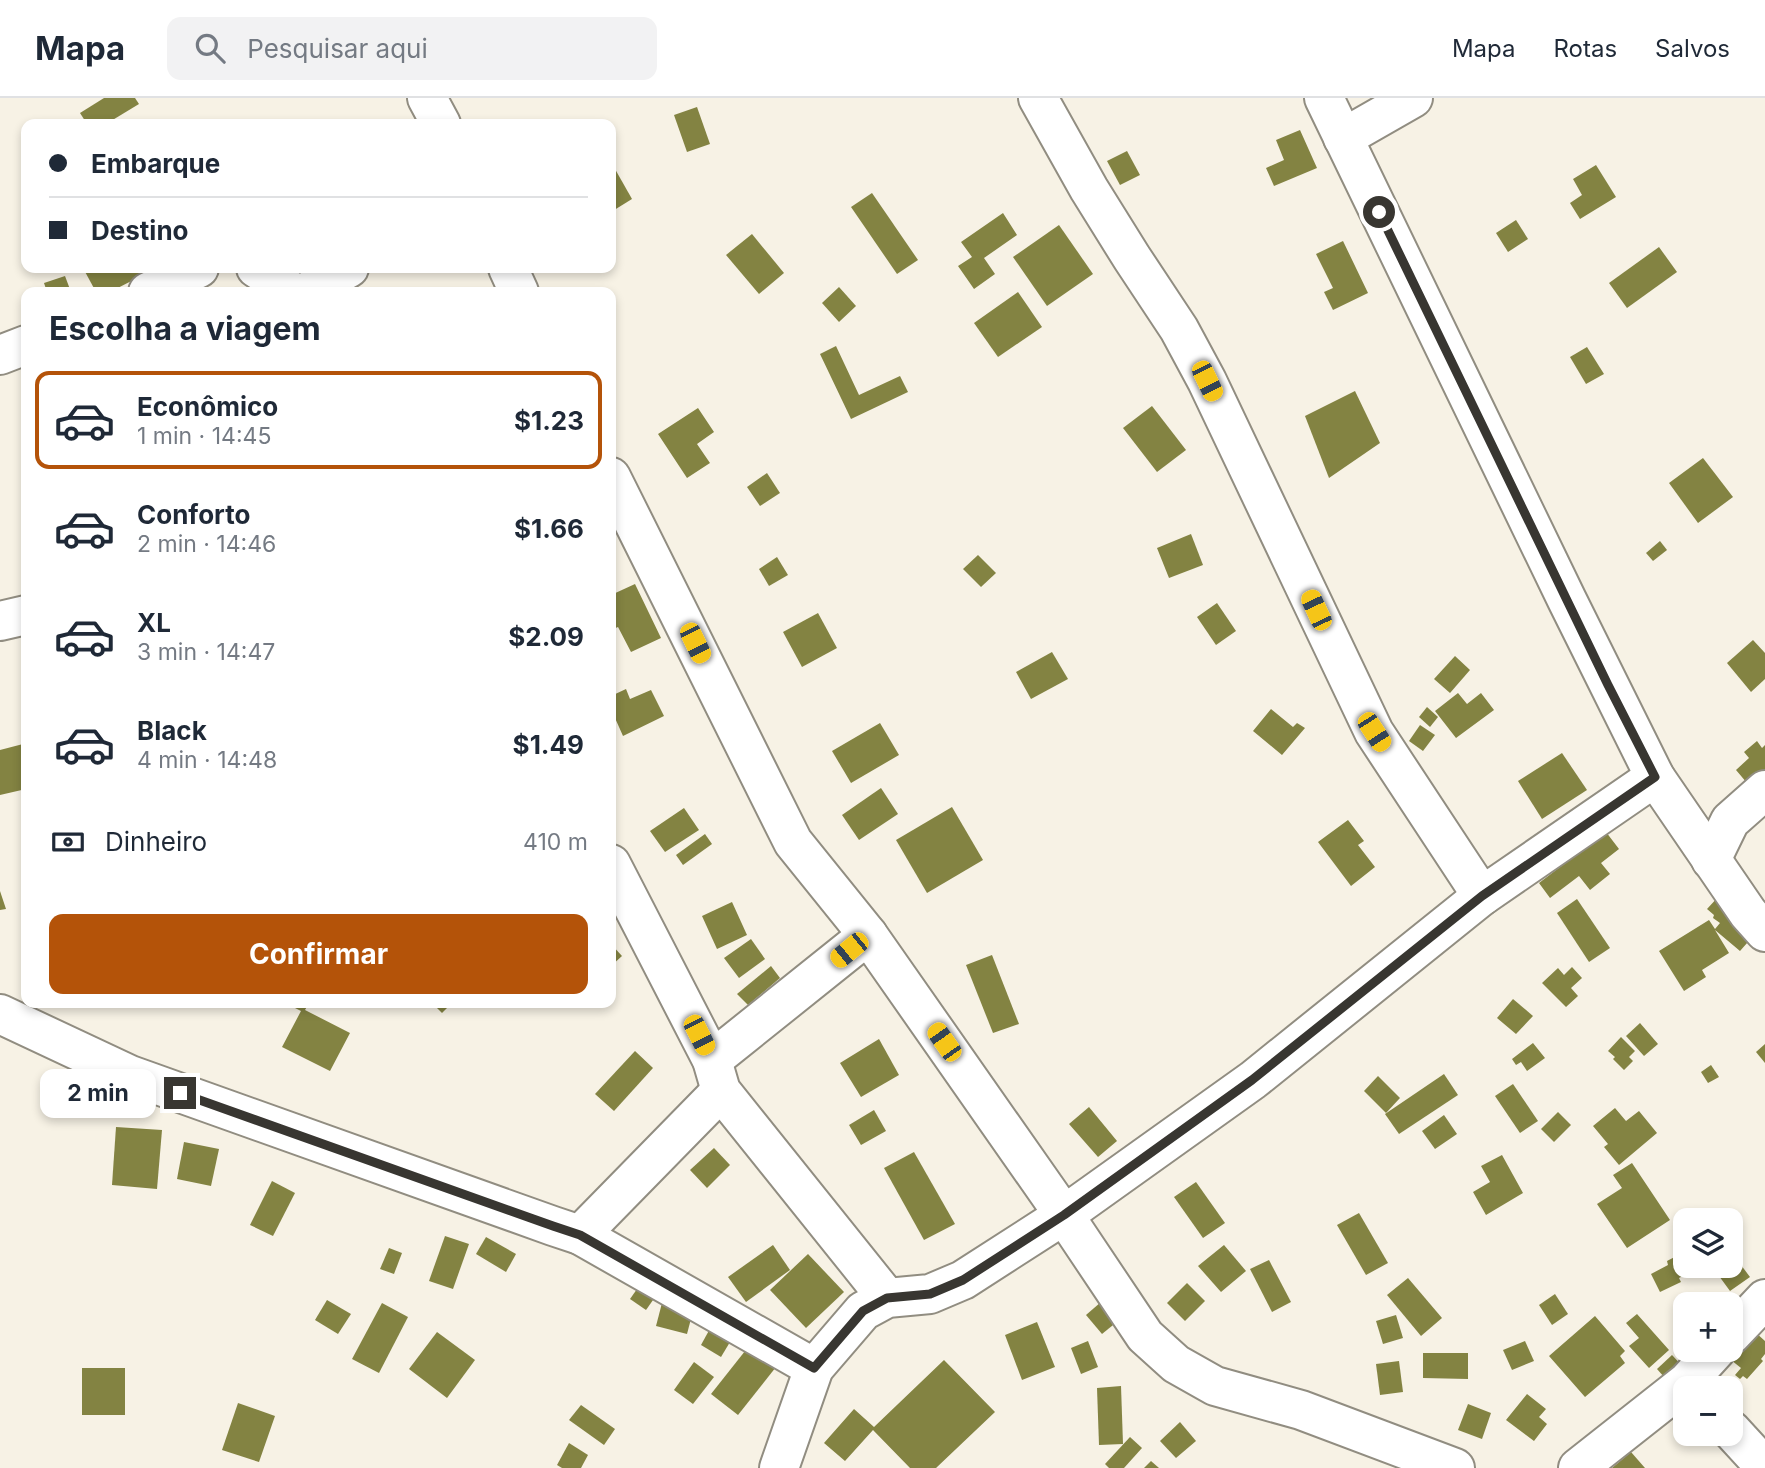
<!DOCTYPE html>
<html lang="pt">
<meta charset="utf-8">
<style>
body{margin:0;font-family:Inter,sans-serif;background:#f2f2f3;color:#1f2937;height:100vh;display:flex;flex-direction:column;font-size:26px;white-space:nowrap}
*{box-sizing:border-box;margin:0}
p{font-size:23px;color:#747a83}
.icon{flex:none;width:38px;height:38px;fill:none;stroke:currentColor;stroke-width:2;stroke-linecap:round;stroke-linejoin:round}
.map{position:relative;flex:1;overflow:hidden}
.details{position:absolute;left:21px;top:189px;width:595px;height:721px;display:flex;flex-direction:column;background:#fff;border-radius:14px;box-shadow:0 4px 10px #0003}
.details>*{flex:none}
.hud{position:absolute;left:21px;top:21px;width:595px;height:154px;border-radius:14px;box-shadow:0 4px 10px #0003;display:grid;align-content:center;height:154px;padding:0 28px;background:#fff}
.tools{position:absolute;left:1673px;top:1110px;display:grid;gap:14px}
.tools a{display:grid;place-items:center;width:70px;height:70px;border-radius:14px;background:#fff;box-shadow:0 4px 10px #0003;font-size:35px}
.end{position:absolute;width:32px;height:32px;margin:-16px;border:9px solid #383631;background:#fff;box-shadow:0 0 0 4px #fff}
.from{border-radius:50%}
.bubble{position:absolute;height:49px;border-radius:14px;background:#fff;box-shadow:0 4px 10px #0003;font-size:23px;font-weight:700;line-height:49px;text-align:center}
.car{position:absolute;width:21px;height:42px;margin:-21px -10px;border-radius:9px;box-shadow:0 0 5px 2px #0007;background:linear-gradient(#f5c518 24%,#345 0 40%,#f5c518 0 76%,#345 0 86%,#f5c518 0)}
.hud b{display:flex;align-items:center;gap:24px;height:66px;font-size:26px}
.hud b+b{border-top:2px solid #e0e1e3}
.hud i{width:18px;height:18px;background:#1f2937}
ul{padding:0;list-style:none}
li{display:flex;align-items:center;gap:21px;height:98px;margin:0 14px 10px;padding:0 14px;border:4px solid transparent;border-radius:14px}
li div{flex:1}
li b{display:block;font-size:26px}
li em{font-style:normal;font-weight:700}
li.selected{border-color:#b45309}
li>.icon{width:63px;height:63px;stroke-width:1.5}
h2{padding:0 28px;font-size:32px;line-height:84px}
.pay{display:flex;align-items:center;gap:18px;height:77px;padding:0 28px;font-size:26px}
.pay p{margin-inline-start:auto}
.cta{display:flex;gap:14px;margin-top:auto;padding:14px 28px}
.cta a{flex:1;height:80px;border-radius:14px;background:#b45309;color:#fff;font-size:28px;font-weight:700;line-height:80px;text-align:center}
header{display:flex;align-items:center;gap:42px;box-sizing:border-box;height:98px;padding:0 35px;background:#fff;border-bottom:2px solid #e0e1e3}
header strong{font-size:33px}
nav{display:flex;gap:38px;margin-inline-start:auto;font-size:24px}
.search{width:490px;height:63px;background:#f2f2f3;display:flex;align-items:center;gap:18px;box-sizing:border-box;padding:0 24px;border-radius:14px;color:#747a83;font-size:26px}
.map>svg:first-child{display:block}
</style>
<header>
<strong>Mapa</strong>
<div class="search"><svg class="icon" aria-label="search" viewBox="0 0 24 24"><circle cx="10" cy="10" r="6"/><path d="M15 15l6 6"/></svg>Pesquisar aqui</div>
<nav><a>Mapa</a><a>Rotas</a><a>Salvos</a></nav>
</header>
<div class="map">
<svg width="1765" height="1370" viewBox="0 0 1765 1370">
<rect width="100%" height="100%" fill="#f7f2e5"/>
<g fill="#838342">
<path d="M104,0H135L139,6L106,26H87L80,15Z"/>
<path d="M697,9L710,46L687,54L674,17Z"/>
<path d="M1300,32L1317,70L1274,88L1266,70L1284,62L1276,42Z"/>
<path d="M1127,53L1140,77L1120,87L1107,63Z"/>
<path d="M611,64L632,101L611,114Z"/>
<path d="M1596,67L1616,99L1580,121L1570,105L1582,97L1573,81Z"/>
<path d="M872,95L918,162L897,176L851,109Z"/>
<path d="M1003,115L1017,137L984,160L995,176L974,191L958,168L972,159L961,144Z"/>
<path d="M1516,122L1528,141L1508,154L1496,135Z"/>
<path d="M1059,127L1093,176L1047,208L1013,159Z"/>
<path d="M752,136L784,175L759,196L726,157Z"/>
<path d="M1343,143L1368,195L1333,212L1324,194L1333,190L1316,156Z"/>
<path d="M1659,149L1677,174L1627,210L1609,185Z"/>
<path d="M83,170H139L143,177L110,194H96Z"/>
<path d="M65,178L71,194H47L44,185Z"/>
<path d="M839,189L856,208L839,224L822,205Z"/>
<path d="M1018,194L1042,229L998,259L974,225Z"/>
<path d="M836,248L859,297L900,278L908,294L851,321L820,256Z"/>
<path d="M1587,249L1604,276L1586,286L1570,259Z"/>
<path d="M1355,293L1380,345L1329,380L1305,318Z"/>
<path d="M1152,308L1186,352L1157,374L1123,330Z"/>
<path d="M698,310L714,334L697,346L710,365L687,380L658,336Z"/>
<path d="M1703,360L1733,399L1698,425L1669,385Z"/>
<path d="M767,375L780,395L760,408L747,389Z"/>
<path d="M1191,436L1203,467L1169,480L1157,450Z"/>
<path d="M1660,443L1667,452L1653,463L1646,455Z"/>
<path d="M978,457L996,475L981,489L963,471Z"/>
<path d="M777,459L788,477L769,488L759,471Z"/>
<path d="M635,486L661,540L631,554L618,529L611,532V497Z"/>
<path d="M1217,505L1236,533L1216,547L1197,519Z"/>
<path d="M818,515L837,550L802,569L783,534Z"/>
<path d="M1753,542L1765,555V581L1751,594L1727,565Z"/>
<path d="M1052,554L1068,581L1031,601L1016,574Z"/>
<path d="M1455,558L1470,572L1450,595L1434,581Z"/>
<path d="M626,591L630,601L651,592L664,618L623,638L611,611V598Z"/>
<path d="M1458,595L1467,606L1481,595L1494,612L1456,640L1435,613Z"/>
<path d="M1427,609L1438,619L1430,629L1419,619Z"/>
<path d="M1271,611L1293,629L1297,625L1305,630L1282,657L1253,633Z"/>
<path d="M880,625L899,657L851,685L832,653Z"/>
<path d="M1420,627L1435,637L1423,653L1409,643Z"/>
<path d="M1757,643L1762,650L1765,647V671L1747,685L1736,672L1749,660L1744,654Z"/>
<path d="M23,646L26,659V691L0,697V652Z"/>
<path d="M1562,655L1587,692L1542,721L1518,683Z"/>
<path d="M881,690L898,716L859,742L842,717Z"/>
<path d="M952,709L983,762L927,795L896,742Z"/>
<path d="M684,710L699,732L665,754L650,733Z"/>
<path d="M1348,722L1364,743L1358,747L1375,769L1351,788L1318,744Z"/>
<path d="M1606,734L1619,751L1601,765L1610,776L1590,792L1579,778L1550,800L1539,785Z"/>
<path d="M705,736L712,746L683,767L676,757Z"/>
<path d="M0,793L6,811L0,812Z"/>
<path d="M1719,798L1755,836L1740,853L1715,832L1729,855L1702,872L1706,879L1684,893L1659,853L1709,822L1715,831L1720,825L1713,820L1714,817L1707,811Z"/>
<path d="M1577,801L1610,850L1589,864L1557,815Z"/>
<path d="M732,804L747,837L717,851L702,818Z"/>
<path d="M751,841L765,861L739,880L724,860Z"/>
<path d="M611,846L622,858L611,868Z"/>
<path d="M992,857L1019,926L993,935L966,867Z"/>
<path d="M771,868L780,880L748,907L737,896Z"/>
<path d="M1572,869L1582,880L1571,890L1578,898L1566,909L1542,885L1558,870L1564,877Z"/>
<path d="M1513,901L1533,918L1516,936L1497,920Z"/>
<path d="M285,905H309L305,912L350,935L330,973L282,949L301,913Z"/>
<path d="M432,905H452L442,915Z"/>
<path d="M1640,925L1658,946L1644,958L1626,938Z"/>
<path d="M1621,939L1635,953L1629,959L1633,963L1624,972L1613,961L1615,959L1608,953Z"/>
<path d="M879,941L899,977L861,999L840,965Z"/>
<path d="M1533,945L1545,960L1527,973L1521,964L1516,967L1512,961Z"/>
<path d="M1765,946V965L1756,954Z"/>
<path d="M635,953L653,970L614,1013L595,996Z"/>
<path d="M1711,967L1719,979L1708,985L1701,974Z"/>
<path d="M1444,976L1458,997L1399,1036L1385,1016Z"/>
<path d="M1378,978L1400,1000L1386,1015L1364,993Z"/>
<path d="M1513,986L1538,1023L1520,1035L1495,998Z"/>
<path d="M1089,1009L1117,1043L1098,1059L1069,1026Z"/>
<path d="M1615,1010L1626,1023L1639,1013L1657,1035L1619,1067L1604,1049L1608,1046L1593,1028Z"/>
<path d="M874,1012L886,1033L861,1047L849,1027Z"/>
<path d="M1558,1014L1571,1027L1554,1044L1541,1031Z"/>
<path d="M1444,1017L1457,1036L1435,1051L1422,1033Z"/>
<path d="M116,1029L162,1032L157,1091L112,1087Z"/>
<path d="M184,1044L219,1051L211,1088L177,1081Z"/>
<path d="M714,1050L730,1067L707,1090L690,1072Z"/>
<path d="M914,1054L955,1126L924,1142L884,1070Z"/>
<path d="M1502,1057L1523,1095L1486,1117L1473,1094L1490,1084L1481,1068Z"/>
<path d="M1632,1065L1670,1122L1627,1150L1597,1106L1622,1090L1613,1077Z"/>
<path d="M272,1083L295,1095L273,1138L250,1127Z"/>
<path d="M1196,1084L1225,1125L1203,1140L1174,1099Z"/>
<path d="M1359,1115L1388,1165L1366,1177L1337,1127Z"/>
<path d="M445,1138L469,1146L453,1191L429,1183Z"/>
<path d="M486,1139L516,1156L506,1174L476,1156Z"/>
<path d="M773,1147L790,1172L746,1204L728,1179Z"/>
<path d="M1224,1147L1246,1173L1221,1194L1198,1168Z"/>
<path d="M389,1150L402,1155L394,1176L380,1171Z"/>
<path d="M1684,1154L1685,1167H1691L1694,1172L1679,1180L1681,1184L1660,1194L1651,1176L1668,1167L1667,1163Z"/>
<path d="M1732,1155L1750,1179L1730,1193L1711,1167H1731V1156Z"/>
<path d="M808,1156L844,1194L806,1230L770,1192Z"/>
<path d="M1269,1162L1291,1204L1272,1214L1250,1171Z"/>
<path d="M649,1174L665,1185L646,1212L630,1201Z"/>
<path d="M1408,1180L1442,1220L1421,1238L1387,1197Z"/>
<path d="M1187,1185L1205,1203L1185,1223L1167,1205Z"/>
<path d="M1555,1196L1568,1216L1552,1227L1539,1207Z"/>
<path d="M327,1202L351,1216L338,1236L315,1222Z"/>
<path d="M1101,1204L1118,1223L1102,1236L1086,1217Z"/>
<path d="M382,1205L408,1219L379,1275L352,1261Z"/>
<path d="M662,1205L693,1213L687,1236L656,1228Z"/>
<path d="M1637,1216L1669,1252L1649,1270L1629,1248L1639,1240L1626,1225Z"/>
<path d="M1396,1217L1403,1240L1383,1246L1376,1223Z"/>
<path d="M1595,1218L1625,1253L1620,1258L1625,1265L1585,1299L1549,1258Z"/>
<path d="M1037,1224L1055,1269L1022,1282L1005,1237Z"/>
<path d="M712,1227L733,1239L721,1259L701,1247Z"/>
<path d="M437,1234L475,1262L447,1300L409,1271Z"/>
<path d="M1755,1234L1765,1243V1256L1761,1261L1763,1263L1747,1281L1743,1278L1740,1281L1735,1277L1741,1270L1731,1262Z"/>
<path d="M1088,1243L1098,1269L1081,1276L1071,1250Z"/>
<path d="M1525,1243L1534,1263L1512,1272L1503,1252Z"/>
<path d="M749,1248L776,1269L738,1317L711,1296Z"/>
<path d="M1423,1255H1468V1281L1423,1280Z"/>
<path d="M1672,1257L1688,1274L1672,1288L1657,1271Z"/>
<path d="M944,1262L995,1314L936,1370H910L873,1332L845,1363L824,1345L854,1311L874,1329Z"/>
<path d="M1399,1263L1403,1294L1380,1297L1376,1266Z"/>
<path d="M694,1264L714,1279L693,1306L674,1292Z"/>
<rect x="82" y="1270" width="43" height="47"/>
<path d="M1121,1288L1123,1346L1099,1347L1097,1290Z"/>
<path d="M1527,1296L1546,1311L1539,1319L1547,1326L1534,1343L1506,1322Z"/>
<path d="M238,1305L275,1318L259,1364L222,1352Z"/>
<path d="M1468,1306L1491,1315L1482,1341L1458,1332Z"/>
<path d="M581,1307L615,1331L604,1347L569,1322Z"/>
<path d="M1180,1324L1196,1343L1176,1360L1160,1343Z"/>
<path d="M1130,1339L1142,1350L1124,1370H1109L1105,1366Z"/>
<path d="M569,1345L588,1357L581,1370H562L557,1367Z"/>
<path d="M1631,1354L1645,1370H1612Z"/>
<path d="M1151,1363L1159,1370H1144Z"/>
</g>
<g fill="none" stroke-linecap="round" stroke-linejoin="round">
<g stroke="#918d81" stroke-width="42">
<g id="minor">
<path d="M427,0L441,26"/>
<path d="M1038,0L1089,91L1132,160L1179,231L1207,283L1374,634L1482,798"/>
<path d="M1324,0L1567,502L1655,679L1748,815L1765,834"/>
<path d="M1343,40L1413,0"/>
<path d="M256,170L293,194"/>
<path d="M508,170L519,194"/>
<path d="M148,194L199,170"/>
<path d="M306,194L349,170"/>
<path d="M0,257L26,247"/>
<path d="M611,379L793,744L868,837L1064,1117L1145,1238L1176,1266L1215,1288L1301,1312L1455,1370"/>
<path d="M0,523L26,517"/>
<path d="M1711,762L1730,723L1765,692"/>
<path d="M611,766L712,962L721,993L887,1200"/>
<path d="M0,916L130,977L553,1128L580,1137L814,1270"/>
<path d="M712,962L868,837"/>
<path d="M580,1137L721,993"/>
<path d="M1731,1237L1765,1201"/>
<path d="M1731,1332L1765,1369"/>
<path d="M779,1370L814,1270L863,1213L887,1200L930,1196L963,1182L1064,1117L1253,982L1482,798L1655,679"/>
<path d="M1578,1370L1687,1284L1717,1251"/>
</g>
</g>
<use href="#minor" stroke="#fff" stroke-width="38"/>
</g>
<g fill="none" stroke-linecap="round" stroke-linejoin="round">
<path stroke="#383631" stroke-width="9" d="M180,995L553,1128L580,1137L814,1270L863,1213L887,1200L930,1196L963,1182L1064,1117L1252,982L1482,798L1655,679L1608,587L1379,114"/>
</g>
</svg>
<div class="tools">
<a><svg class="icon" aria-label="layers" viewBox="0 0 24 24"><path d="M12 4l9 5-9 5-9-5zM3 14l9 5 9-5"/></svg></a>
<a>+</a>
<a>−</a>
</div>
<i class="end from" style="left:1379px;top:114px"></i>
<i class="end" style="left:180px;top:995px"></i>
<div class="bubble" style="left:40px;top:971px;width:116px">2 min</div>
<i class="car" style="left:1207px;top:283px;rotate:154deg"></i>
<i class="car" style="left:1316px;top:512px;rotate:335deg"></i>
<i class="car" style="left:695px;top:545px;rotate:154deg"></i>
<i class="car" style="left:1374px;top:634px;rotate:147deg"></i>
<i class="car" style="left:849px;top:852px;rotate:231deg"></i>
<i class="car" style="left:699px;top:937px;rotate:153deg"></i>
<i class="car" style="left:944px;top:944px;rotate:325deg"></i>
<div class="hud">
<b><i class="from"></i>Embarque</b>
<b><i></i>Destino</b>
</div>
<section class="details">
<h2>Escolha a viagem</h2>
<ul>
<li class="selected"><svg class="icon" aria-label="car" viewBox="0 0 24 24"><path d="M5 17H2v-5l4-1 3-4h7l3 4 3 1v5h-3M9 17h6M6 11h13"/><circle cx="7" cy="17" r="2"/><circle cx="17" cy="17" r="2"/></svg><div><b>Econômico</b><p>1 min · 14:45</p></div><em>$1.23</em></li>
<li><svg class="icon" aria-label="car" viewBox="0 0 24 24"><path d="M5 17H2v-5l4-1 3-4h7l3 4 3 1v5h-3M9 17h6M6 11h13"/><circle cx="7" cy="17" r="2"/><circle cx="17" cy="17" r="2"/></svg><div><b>Conforto</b><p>2 min · 14:46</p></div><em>$1.66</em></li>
<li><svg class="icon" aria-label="car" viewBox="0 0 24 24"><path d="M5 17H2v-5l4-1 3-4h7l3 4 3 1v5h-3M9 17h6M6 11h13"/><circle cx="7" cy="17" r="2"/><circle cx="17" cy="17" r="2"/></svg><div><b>XL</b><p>3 min · 14:47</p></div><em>$2.09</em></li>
<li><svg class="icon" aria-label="car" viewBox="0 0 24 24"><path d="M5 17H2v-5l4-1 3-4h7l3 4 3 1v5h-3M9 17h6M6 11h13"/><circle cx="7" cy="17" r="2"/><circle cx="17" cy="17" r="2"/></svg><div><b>Black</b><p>4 min · 14:48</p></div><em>$1.49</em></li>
</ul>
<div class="pay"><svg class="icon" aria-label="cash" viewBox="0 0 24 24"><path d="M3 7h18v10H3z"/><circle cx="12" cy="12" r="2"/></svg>Dinheiro<p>410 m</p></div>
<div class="cta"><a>Confirmar</a></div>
</section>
</div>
